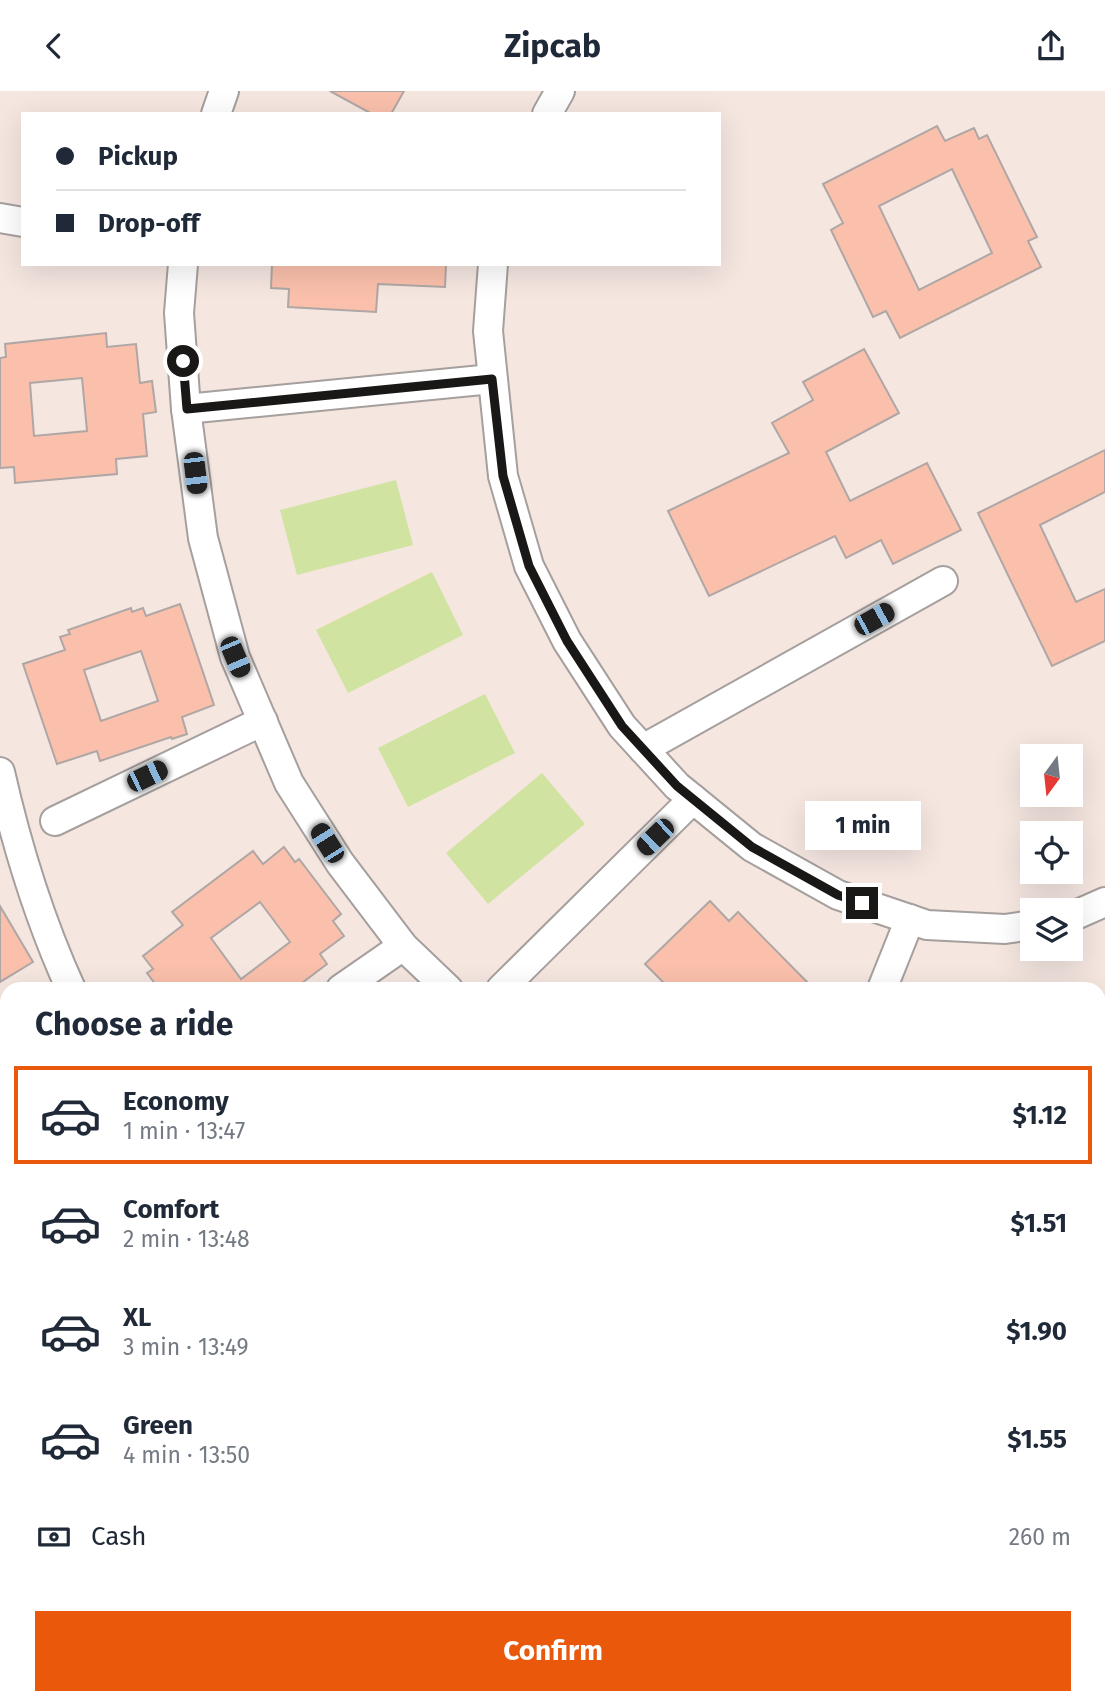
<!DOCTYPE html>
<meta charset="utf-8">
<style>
body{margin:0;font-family:"Fira Sans",sans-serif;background:#f6f6f7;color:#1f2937;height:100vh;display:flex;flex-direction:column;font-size:26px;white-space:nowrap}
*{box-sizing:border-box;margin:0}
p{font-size:23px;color:#747a83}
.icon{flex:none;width:38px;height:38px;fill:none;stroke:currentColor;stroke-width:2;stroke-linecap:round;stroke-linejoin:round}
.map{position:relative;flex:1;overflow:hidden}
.drawer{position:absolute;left:0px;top:891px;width:1106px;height:723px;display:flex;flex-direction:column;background:#fff;border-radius:21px 21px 0 0;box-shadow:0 7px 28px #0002}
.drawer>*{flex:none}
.guide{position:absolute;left:21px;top:21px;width:700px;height:154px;border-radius:0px;box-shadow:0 7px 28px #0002;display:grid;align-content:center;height:154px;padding:0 35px;background:#fff}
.needle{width:46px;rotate:195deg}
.fabs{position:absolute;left:1020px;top:653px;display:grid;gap:14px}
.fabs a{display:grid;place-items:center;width:63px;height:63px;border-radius:0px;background:#fff;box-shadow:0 7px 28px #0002;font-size:35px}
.end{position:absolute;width:32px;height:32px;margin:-16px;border:9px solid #1a1817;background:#fff;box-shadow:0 0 0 4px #fff}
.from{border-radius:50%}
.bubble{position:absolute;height:49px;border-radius:0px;background:#fff;box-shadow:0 7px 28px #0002;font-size:23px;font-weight:700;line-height:49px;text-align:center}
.car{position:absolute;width:21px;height:42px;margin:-21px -10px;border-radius:9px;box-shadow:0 0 5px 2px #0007;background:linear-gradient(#222 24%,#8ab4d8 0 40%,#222 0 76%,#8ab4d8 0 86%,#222 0)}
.guide b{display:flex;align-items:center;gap:24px;height:66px;font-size:26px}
.guide b+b{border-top:2px solid #e0e1e3}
.guide i{width:18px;height:18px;background:#1f2937}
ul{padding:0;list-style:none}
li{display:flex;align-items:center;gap:21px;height:98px;margin:0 14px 10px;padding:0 21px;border:4px solid transparent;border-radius:0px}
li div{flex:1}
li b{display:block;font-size:26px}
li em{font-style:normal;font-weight:700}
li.current{border-color:#ea580c}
li>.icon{width:63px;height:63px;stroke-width:1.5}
h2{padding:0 35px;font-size:32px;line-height:84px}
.pay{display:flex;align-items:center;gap:18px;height:77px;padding:0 35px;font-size:26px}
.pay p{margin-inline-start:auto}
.button{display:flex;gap:14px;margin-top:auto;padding:14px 35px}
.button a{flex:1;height:80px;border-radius:0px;background:#ea580c;color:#fff;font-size:28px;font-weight:700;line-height:80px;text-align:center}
header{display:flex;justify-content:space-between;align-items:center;height:91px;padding:0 35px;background:#fff;font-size:32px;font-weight:700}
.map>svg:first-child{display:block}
</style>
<header><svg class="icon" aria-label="back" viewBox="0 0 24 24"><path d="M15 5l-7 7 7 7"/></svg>Zipcab<svg class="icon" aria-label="share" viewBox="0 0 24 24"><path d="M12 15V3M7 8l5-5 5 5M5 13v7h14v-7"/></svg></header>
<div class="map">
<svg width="1105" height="1612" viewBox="0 0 1105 1612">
<rect width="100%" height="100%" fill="#fcf5f3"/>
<path fill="#f5e6e0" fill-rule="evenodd" d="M0,0H1105V1032L1099,1041V898H7V981L0,977ZM23,23H719V173H23ZM1032,665H1071V704H1032ZM1032,742H1071V780H1032ZM1032,819H1071V858H1032Z"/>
<g fill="#d1e3a0">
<path d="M396,389L413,454L297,484L280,419Z"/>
<path d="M432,481L463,544L348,602L316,539Z"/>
<path d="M485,603L515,662L408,716L378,657Z"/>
<path d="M542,682L585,733L488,813L446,762Z"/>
<path d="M1105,1159V1612H0V1270L7,1271V1606H1099V1165Z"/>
</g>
<g fill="#fac0ac" stroke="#aea7a5" stroke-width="2" fill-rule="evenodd">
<path d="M330,0H404L391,23H372Z"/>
<path d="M937,35L945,50L974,37L979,48L987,44L1037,146L1028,150L1041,176L900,247L886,220L873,226L831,139L843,132L823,93ZM952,78L992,162L919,199L879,115Z"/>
<path d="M272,173H446L445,196L378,193L376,221L288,216L289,198L271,197Z"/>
<path d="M106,242L107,256L136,253L140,292L152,290L156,321L143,323L147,365L116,368L117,383L15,392L14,376L0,377V267L6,266L5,253ZM82,287L87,340L34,345L30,292Z"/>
<path d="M864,258L899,322L826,361L850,410L927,372L961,439L893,473L881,449L846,467L835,445L709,505L668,420L789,362L772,332L813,309L803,291Z"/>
<path d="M1105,359V401L1040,434L1076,511L1105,498V550L1052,575L978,422Z"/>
<path d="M180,513L214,614L182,626L187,643L172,648L171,646L100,670L97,660L57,673L23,573L65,559L60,546L70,543L68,539L131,517L132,521L143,517L146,525ZM141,560L158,610L101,630L84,579Z"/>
<path d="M284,756L295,771L299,768L341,823L333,830L344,845L320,863L327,873L294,898H159L147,882L153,878L143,865L183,834L172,821L253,760L263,773ZM260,811L290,851L241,888L211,847Z"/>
<path d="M710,810L729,830L738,821L814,898H661L665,893L645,873Z"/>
<path d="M0,815L33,871L0,891Z"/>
</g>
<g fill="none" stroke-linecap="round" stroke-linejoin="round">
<g stroke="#a59f9d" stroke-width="32">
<g id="minor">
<path d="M216,23L224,0"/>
<path d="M547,23L560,0"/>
<path d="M0,127L23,131"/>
<path d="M183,173L179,222L186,318L203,447L235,566L289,692L340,772L403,855L448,898"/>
<path d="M493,173L488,240L503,385L529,475L567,550L622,635L677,695L752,756L838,804L927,834L1005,838L1032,834"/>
<path d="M186,318L492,288"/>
<path d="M643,658L943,490"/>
<path d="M0,681C17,756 39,828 71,898"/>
<path d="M55,730L263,630"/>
<path d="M1071,826L1105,811"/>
<path d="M341,898L403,855"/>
<path d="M501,898L693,708"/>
<path d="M882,898L910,828"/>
</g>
</g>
<use href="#minor" stroke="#fff" stroke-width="28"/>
</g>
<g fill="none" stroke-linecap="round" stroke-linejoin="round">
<path stroke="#1a1817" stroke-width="9" d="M183,270L187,318L492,288L503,385L529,475L567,550L622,635L677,695L752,756L838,804L862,812"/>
</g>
</svg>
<div class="fabs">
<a><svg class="needle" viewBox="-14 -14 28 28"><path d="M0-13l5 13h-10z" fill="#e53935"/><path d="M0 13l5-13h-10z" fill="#747a83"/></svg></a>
<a><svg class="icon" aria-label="locate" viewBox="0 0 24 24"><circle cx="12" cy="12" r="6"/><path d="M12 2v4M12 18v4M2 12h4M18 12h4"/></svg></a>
<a><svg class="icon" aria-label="layers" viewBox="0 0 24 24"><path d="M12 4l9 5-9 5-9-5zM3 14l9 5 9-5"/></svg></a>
</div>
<i class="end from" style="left:183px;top:270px"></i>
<i class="end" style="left:862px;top:812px"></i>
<div class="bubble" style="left:805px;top:710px;width:116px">1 min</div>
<i class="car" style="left:195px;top:382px;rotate:173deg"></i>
<i class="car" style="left:874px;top:528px;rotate:61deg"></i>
<i class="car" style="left:235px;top:566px;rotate:157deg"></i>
<i class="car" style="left:147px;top:685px;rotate:64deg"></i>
<i class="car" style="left:655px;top:746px;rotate:226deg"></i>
<i class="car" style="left:327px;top:752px;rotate:328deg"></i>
<div class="guide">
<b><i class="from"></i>Pickup</b>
<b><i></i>Drop-off</b>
</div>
<section class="drawer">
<h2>Choose a ride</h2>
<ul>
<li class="current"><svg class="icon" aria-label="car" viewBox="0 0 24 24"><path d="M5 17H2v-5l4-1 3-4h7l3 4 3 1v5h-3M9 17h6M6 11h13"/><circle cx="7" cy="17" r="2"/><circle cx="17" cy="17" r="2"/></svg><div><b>Economy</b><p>1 min · 13:47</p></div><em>$1.12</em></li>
<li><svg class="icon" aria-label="car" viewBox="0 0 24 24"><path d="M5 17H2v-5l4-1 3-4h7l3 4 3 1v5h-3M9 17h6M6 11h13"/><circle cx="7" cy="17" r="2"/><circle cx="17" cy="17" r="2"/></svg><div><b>Comfort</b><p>2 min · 13:48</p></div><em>$1.51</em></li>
<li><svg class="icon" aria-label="car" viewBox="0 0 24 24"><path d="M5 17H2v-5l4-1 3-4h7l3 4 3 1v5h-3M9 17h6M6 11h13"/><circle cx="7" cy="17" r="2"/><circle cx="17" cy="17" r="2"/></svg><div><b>XL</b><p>3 min · 13:49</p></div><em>$1.90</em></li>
<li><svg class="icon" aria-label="car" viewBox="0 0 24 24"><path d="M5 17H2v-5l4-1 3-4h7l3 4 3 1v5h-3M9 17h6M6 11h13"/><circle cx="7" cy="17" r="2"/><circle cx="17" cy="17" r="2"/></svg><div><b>Green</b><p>4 min · 13:50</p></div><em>$1.55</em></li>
</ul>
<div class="pay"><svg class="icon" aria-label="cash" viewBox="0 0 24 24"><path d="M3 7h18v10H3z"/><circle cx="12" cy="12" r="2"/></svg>Cash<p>260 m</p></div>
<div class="button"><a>Confirm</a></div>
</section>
</div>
